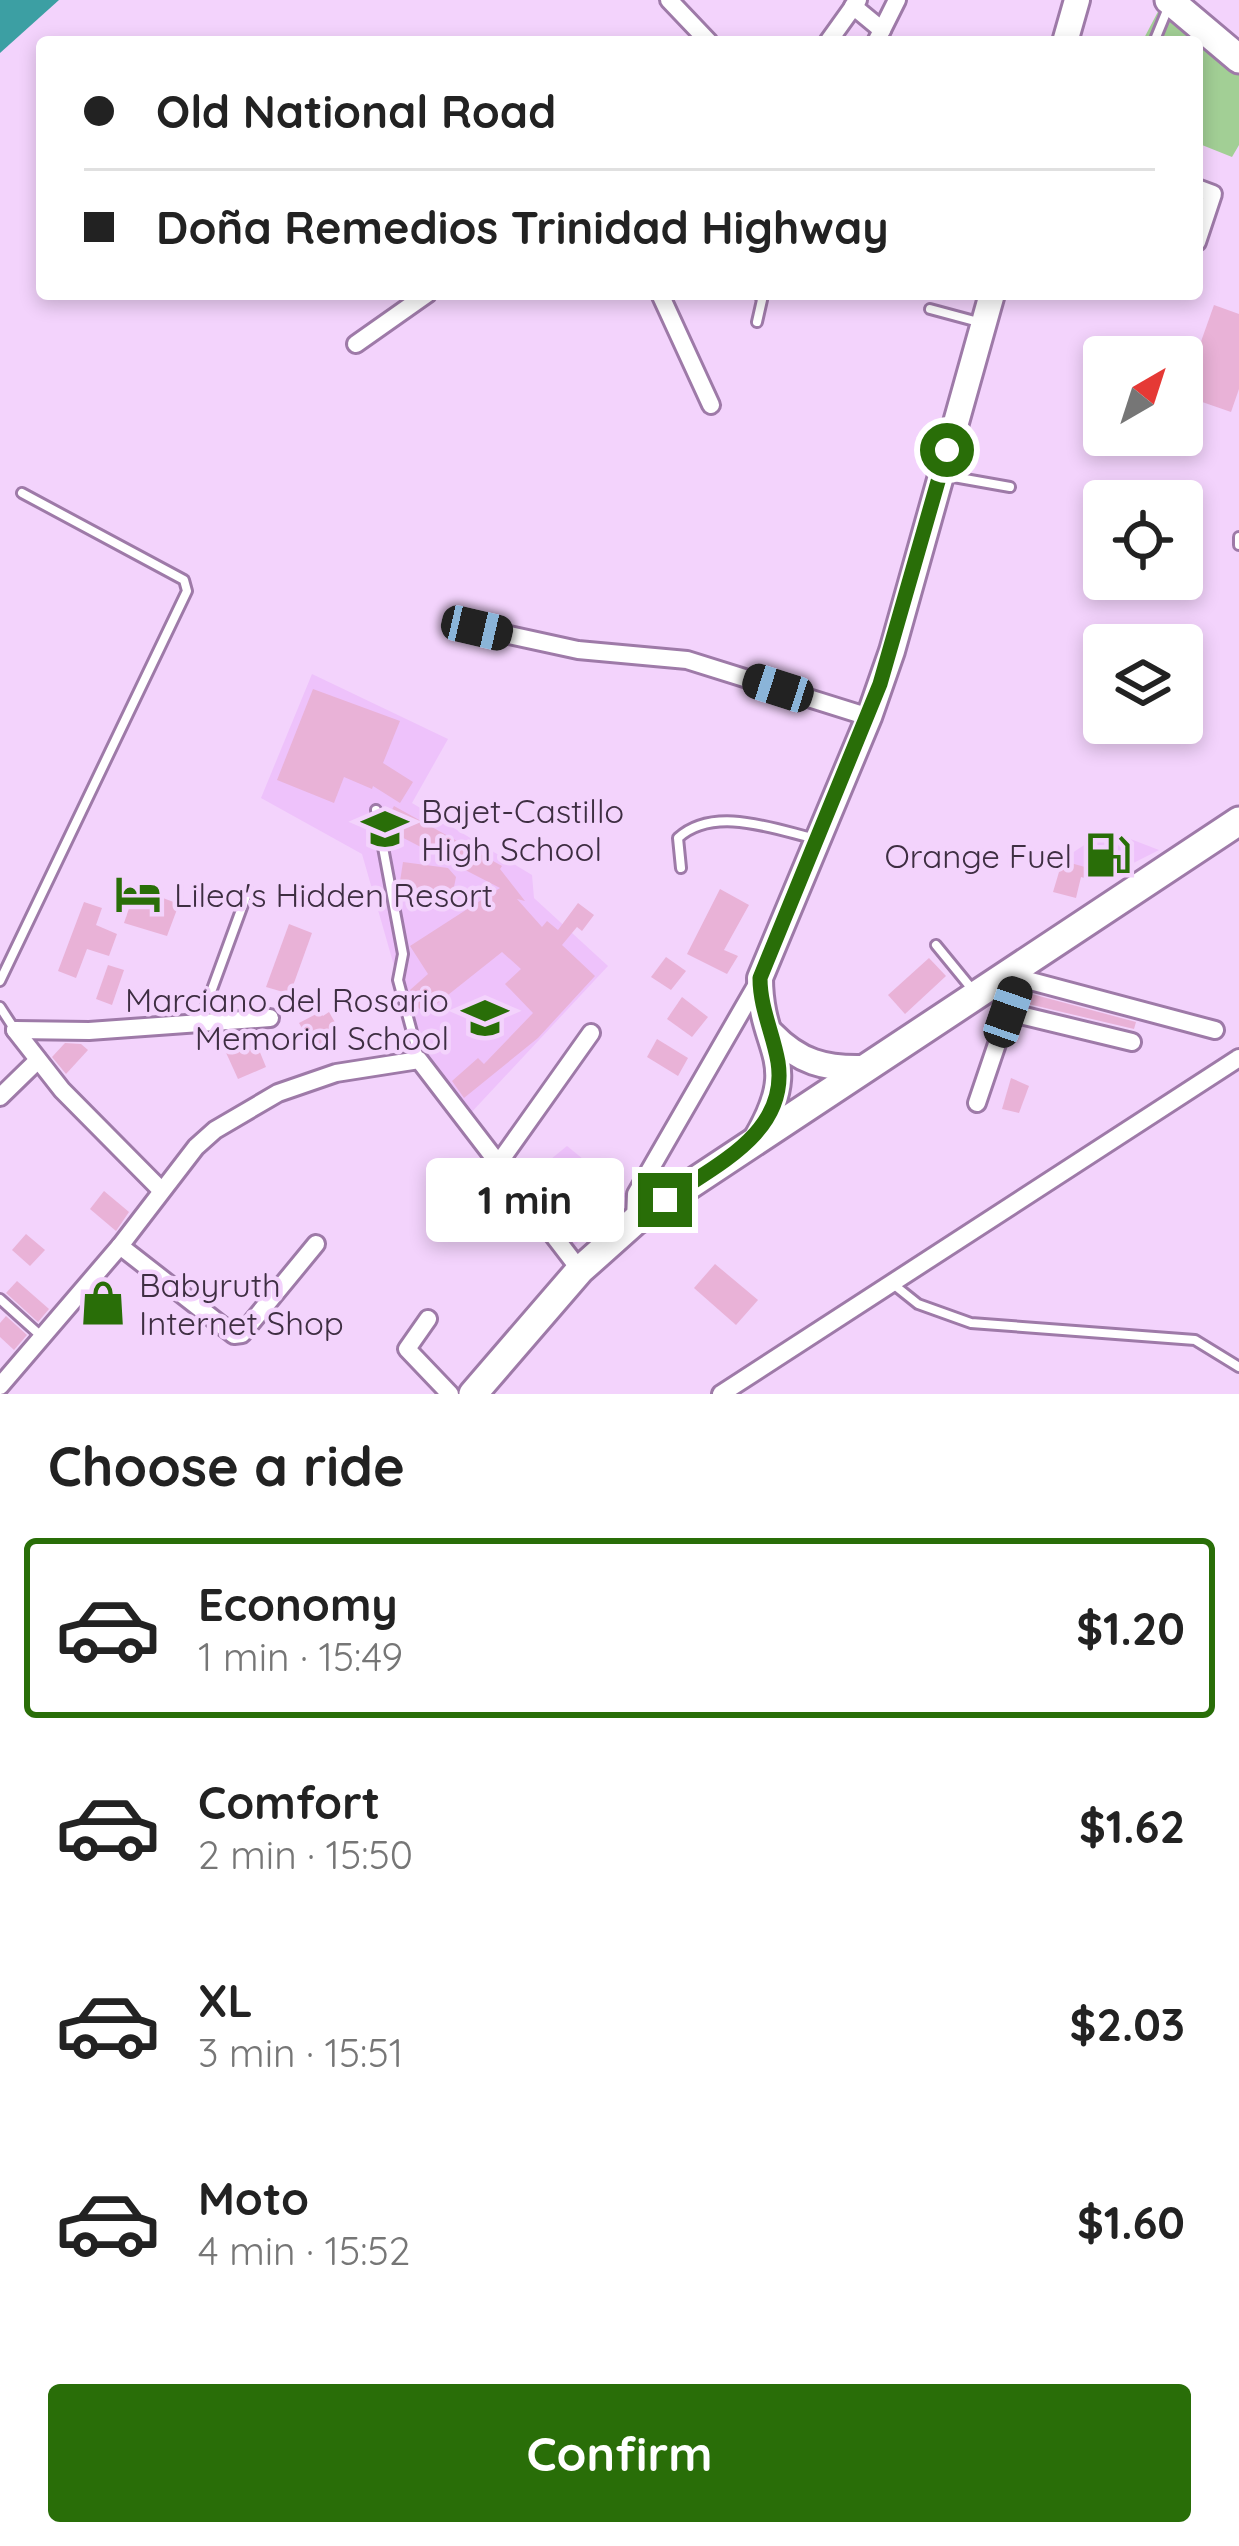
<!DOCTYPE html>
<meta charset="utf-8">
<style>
body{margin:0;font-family:Quicksand,sans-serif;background:#f2f2f2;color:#222;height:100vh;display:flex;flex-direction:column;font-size:45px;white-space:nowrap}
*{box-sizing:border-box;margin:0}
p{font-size:39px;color:#767676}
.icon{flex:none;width:66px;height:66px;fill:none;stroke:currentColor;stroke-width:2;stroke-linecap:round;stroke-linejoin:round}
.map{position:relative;height:1394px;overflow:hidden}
.panel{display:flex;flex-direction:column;background:#fff;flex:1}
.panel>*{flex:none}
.guide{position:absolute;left:36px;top:36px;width:1167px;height:264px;border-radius:12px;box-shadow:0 6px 18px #0003;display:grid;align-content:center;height:264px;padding:0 48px;background:#fff}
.needle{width:78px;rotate:39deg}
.buttons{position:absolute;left:1083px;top:336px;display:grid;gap:24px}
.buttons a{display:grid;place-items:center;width:120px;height:120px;border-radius:12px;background:#fff;box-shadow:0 6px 18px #0003;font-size:60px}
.end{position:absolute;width:54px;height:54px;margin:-27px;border:15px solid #296e08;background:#fff;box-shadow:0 0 0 6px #fff}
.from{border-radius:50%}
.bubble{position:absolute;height:84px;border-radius:12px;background:#fff;box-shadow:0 6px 18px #0003;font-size:39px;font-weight:700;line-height:84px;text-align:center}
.car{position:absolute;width:36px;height:72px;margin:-36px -18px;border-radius:15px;box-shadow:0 0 9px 3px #0007;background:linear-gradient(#222 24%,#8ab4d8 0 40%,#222 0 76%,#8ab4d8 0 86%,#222 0)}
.guide b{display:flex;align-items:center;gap:42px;height:114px;font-size:45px}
.guide b+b{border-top:3px solid #e0e0e0}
.guide i{width:30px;height:30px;background:#222}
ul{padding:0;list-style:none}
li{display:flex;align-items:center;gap:36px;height:180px;margin:0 24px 18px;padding:0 24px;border:6px solid transparent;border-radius:12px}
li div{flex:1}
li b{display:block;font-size:45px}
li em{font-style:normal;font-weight:700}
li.selected{border-color:#296e08}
li>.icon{width:108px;height:108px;stroke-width:1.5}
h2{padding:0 48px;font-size:54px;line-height:144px}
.action{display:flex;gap:24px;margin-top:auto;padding:24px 48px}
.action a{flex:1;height:138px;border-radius:12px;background:#296e08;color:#fff;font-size:48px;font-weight:700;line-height:138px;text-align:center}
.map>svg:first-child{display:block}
</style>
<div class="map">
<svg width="1239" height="1394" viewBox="0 0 1239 1394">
<rect width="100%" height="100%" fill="#f3d3fc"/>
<g fill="#eec2fb">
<path d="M312,674L448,739L412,803L532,875L534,898L608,966L468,1116L417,1046L362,854L261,798Z"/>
<path d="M1107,830L1159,850L1098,881L1048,869Z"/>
<path d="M567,1146L627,1195L570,1250L518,1186Z"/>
</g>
<path fill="#a2cf95" d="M1162,4L1239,67V145L1232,157L1197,143V42H1142Z"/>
<path fill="#3c9fa3" d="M0,0H59L0,53Z"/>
<g fill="#e9b2d7">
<path d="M1214,305L1239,314V389L1231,412L1182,395Z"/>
<path d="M313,689L400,721L383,763L413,782L400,803L373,786L372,789L344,777L334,803L277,780Z"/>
<path d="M394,806L502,866L500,869L525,901L517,899L542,927L547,921L558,930L578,903L594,915L582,931L577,927L562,945L595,976L538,1038L464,1098L452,1081L478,1058L484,1064L533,1013L505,984L521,969L502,952L424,1014L412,1000L415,996L410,990L428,974L410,946L500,888L388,830L386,821Z"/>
<path d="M1060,860L1092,869L1089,879L1081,877L1076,898L1053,892L1059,872L1048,869Z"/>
<path d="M403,862L448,868L456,877L450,907L415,900L417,891L399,888Z"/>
<path d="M136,888L179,904L167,936L124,923Z"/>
<path d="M720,889L749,905L724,950L738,956L727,974L687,954Z"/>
<path d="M84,902L102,908L96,925L117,934L109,956L87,949L76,978L58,971Z"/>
<path d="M289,924L312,933L290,994L266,987Z"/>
<path d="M666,957L686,971L671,990L651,977Z"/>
<path d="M929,958L946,976L905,1014L888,995Z"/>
<path d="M108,965L124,970L112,1005L96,999Z"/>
<path d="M1028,993L1136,1022L1134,1029L1024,1003Z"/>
<path d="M682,997L708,1017L692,1037L667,1019Z"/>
<path d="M320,1012L323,1016L329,1012L337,1026L331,1030L337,1041L318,1054L299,1023Z"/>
<path d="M252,1033L266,1067L238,1079L223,1046Z"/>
<path d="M657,1039L688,1058L678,1076L647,1057Z"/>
<path d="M65,1043L81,1044L88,1050L66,1074L52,1057Z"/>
<path d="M1011,1078L1029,1086L1019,1113L1002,1109Z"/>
<path d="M582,1172L606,1204L567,1232L557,1218L580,1198L568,1182Z"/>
<path d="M104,1191L129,1212L116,1231L90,1209Z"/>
<path d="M26,1234L45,1250L30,1266L12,1250Z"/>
<path d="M715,1264L758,1300L736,1325L694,1288Z"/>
<path d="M17,1281L49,1309L38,1322L6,1293Z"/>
<path d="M6,1316L27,1335L14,1350L0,1337V1323Z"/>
</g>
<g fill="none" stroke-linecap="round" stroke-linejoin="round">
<g stroke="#9e7aa8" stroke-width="14">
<g id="lane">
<path d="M1154,42L1168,8"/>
<path d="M930,309L982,323"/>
<path d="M757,322L762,300L759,294"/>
<path d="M948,476L1010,487"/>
<path d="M1239,537V545"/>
<path d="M376,810L403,954L398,980L419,1058"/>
<path d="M681,868L678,838C713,806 771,828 812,838"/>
<path d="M936,945L972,989"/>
<path d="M0,981L187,591L184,580L22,493"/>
<path d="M0,1007L15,1030"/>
<path d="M200,1022L248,891"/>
<path d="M893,1284L918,1304L971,1323L1195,1340L1239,1367"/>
<path d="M0,1299L41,1336"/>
</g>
</g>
<g stroke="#9e7aa8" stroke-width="22">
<g id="street">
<path d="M669,0L709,42"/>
<path d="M853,6L882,30"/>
<path d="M828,42L858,0"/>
<path d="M876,42L897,0"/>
<path d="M1197,188L1213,194L1197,242"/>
<path d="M660,294L711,405"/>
<path d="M356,344L427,294"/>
<path d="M477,628L578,650L687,660L869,717"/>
<path d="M1008,975L1215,1030"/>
<path d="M1008,1012L1132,1042"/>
<path d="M15,1030L89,1031L270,1018"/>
<path d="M15,1030L62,1090L161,1190"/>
<path d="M0,1097L38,1060"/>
<path d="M977,1103L1019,979"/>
<path d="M498,1164L591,1033"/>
<path d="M635,1221L636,1194L760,979"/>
<path d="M120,1246L234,1335L242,1334L316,1244"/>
<path d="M428,1319L407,1349L450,1394"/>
<path d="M0,1386L120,1246L196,1147L215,1130L278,1093L336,1073L419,1060L580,1270"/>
<path d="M721,1394L1239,1058"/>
</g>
</g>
<g stroke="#9e7aa8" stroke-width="30">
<g id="secondary">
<path d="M1065,42L1077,0"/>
<path d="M772,1034C799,1062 825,1069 863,1068"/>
<path d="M757,1137C803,1058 760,1052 760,978L869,717L892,651L992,294"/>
</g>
</g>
<g stroke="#9e7aa8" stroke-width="33">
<g id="primary">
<path d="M1169,0L1239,59"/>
<path d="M473,1394L580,1270L635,1221L1239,821"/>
</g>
</g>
<use href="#lane" stroke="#fff" stroke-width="8"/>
<use href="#street" stroke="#fff" stroke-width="16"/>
<use href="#secondary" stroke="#fff" stroke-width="24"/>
<use href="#primary" stroke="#fff" stroke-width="27"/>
</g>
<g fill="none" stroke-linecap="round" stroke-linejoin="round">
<path stroke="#296e08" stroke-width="15" d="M665,1200C715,1165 789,1133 778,1062C773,1033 760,1008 760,978L880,684L947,450"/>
</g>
<defs>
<g id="school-bare" transform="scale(3.6)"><path d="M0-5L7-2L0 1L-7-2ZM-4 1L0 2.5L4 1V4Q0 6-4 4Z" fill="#296e08" stroke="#f3d3fc" stroke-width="2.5" paint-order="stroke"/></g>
<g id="fuel-bare" transform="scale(3.6)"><path d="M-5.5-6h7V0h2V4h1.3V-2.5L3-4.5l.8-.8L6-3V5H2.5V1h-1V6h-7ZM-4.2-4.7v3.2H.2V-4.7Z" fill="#296e08" stroke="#f3d3fc" stroke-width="2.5" paint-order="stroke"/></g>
<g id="hotel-bare" transform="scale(3.6)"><path d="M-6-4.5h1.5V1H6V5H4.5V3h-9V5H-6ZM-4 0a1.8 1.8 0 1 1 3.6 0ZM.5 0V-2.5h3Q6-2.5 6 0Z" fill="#296e08" stroke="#f3d3fc" stroke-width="2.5" paint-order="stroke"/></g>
<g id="shop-bare" transform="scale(3.6)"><path d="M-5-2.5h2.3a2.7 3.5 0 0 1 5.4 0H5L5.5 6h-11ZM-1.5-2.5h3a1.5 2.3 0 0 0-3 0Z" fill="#296e08" stroke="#f3d3fc" stroke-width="2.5" paint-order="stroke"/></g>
</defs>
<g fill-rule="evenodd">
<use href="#school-bare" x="385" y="829"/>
<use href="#fuel-bare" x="1108" y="855"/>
<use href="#hotel-bare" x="138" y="894"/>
<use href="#school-bare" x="485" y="1018"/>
<use href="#shop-bare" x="103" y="1303"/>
</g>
<g text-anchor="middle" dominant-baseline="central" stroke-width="9" stroke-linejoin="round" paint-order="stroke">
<g font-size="33" fill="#3e2e42" stroke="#f3d3fc" text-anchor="start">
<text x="421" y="810">Bajet-Castillo<tspan x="421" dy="38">High School</tspan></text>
<text x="1072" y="855" text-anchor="end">Orange Fuel</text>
<text x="174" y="894">Lilea's Hidden Resort</text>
<text x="449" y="999" text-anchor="end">Marciano del Rosario<tspan x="449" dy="38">Memorial School</tspan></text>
<text x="139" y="1284">Babyruth<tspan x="139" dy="38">Internet Shop</tspan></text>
</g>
</g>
</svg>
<div class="buttons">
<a><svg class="needle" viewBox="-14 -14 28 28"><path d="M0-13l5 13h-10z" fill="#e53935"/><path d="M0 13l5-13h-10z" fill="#767676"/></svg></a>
<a><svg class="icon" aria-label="locate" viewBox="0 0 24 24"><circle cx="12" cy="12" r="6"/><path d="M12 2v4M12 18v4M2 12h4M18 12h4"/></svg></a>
<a><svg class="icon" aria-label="layers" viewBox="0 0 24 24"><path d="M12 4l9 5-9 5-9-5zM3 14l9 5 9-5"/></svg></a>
</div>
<i class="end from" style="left:947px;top:450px"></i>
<i class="end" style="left:665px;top:1200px"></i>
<div class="bubble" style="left:426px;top:1158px;width:198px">1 min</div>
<i class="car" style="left:477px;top:628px;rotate:103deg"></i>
<i class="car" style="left:778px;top:688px;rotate:288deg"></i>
<i class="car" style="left:1008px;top:1012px;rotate:19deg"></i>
<div class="guide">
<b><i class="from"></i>Old National Road</b>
<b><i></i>Doña Remedios Trinidad Highway</b>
</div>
</div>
<section class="panel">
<h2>Choose a ride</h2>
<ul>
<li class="selected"><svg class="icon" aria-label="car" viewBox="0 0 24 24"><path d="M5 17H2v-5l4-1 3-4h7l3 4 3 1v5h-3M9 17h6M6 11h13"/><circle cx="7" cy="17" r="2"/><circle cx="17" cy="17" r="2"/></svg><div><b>Economy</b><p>1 min · 15:49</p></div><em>$1.20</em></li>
<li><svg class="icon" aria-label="car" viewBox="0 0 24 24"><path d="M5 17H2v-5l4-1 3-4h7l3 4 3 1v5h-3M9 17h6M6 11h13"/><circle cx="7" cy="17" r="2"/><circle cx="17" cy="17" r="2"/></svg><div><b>Comfort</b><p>2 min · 15:50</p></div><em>$1.62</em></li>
<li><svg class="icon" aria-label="car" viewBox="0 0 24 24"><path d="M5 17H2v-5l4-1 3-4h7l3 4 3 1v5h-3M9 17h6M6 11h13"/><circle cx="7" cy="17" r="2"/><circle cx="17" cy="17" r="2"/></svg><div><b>XL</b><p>3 min · 15:51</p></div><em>$2.03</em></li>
<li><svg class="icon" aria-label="car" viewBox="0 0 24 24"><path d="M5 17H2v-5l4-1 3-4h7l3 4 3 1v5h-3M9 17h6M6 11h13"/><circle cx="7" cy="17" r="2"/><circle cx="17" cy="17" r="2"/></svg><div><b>Moto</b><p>4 min · 15:52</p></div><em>$1.60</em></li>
</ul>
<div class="action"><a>Confirm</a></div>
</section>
